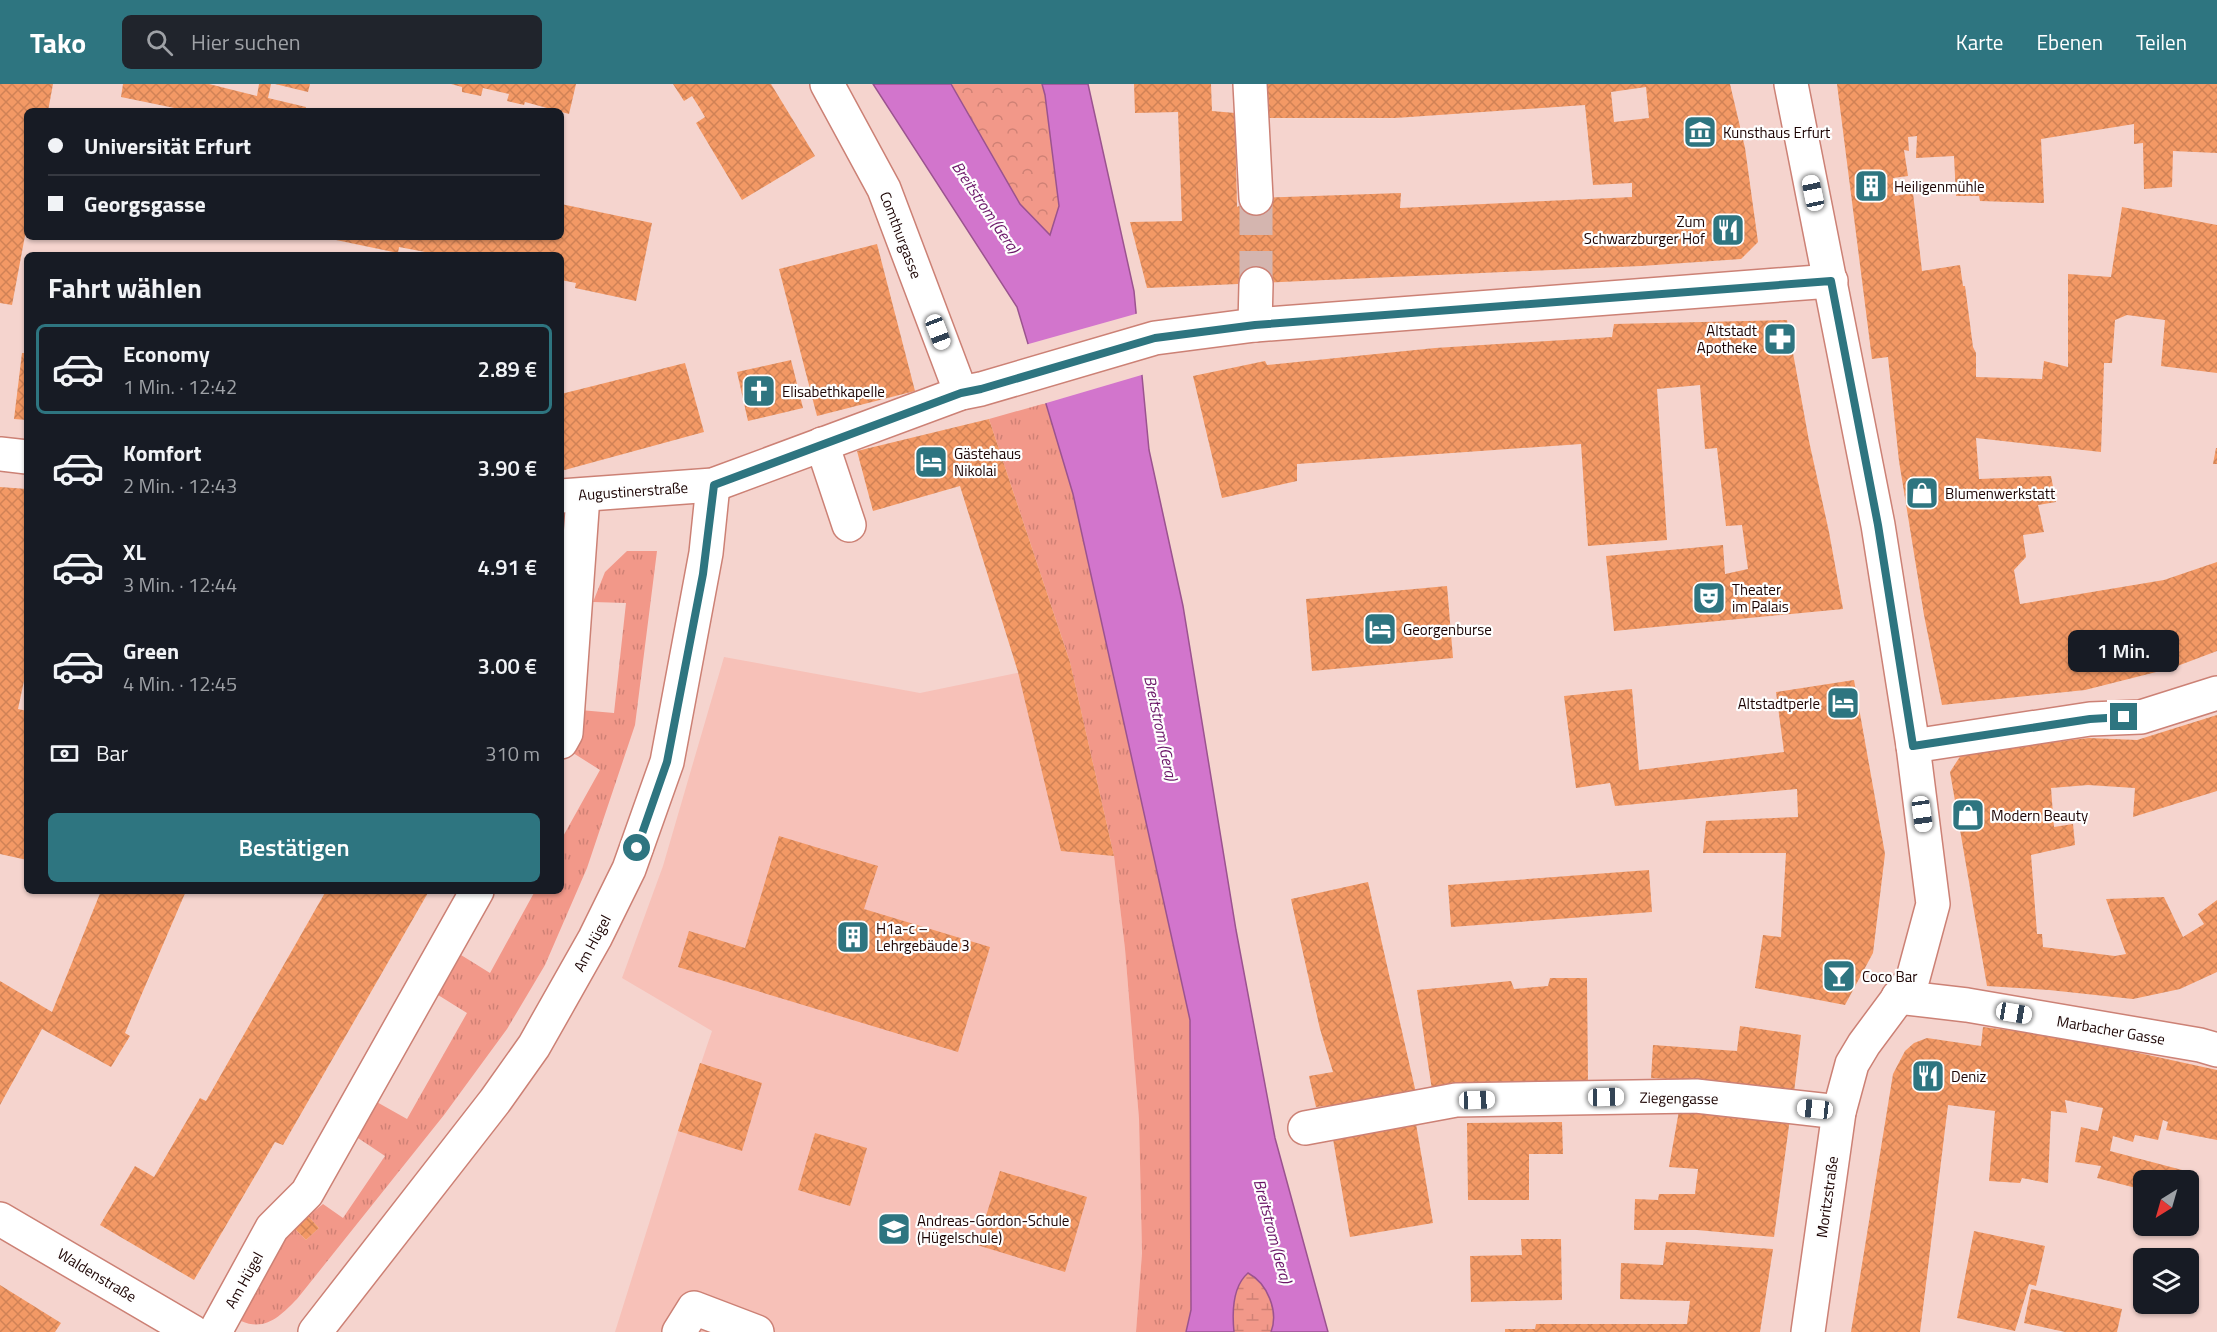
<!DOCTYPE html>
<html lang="de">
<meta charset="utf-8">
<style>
body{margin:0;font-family:"Titillium Web",sans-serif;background:#20242c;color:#f1f3f6;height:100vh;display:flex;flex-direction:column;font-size:22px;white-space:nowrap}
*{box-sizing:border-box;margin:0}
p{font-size:20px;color:#9ea1a6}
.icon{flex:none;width:33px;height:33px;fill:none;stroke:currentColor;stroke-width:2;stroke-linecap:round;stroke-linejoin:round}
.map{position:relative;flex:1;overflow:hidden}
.sheet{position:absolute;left:24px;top:168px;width:540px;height:642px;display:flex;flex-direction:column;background:#171b24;border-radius:9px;box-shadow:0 2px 4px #0004}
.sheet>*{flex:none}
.top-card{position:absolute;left:24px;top:24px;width:540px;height:132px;border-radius:9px;box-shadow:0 2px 4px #0004;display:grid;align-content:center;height:132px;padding:0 24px;background:#171b24}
.needle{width:39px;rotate:217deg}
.fabs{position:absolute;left:2133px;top:1086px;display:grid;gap:12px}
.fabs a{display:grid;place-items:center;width:66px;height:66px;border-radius:9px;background:#171b24;box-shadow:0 2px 4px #0004;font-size:30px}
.end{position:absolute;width:27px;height:27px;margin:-14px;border:8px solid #2e7580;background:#fff;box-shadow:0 0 0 3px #fff}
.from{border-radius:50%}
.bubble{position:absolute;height:42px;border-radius:9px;background:#171b24;box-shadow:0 2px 4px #0004;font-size:20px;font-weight:600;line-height:42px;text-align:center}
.car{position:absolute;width:18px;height:36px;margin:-18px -9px;border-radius:8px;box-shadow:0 0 4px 2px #0007;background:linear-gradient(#fff 24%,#345 0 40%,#fff 0 76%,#345 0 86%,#fff 0)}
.top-card b{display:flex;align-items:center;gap:21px;height:57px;font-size:22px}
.top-card b+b{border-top:2px solid #363941}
.top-card i{width:15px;height:15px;background:#f1f3f6}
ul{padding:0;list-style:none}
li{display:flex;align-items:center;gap:18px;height:90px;margin:0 12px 9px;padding:0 12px;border:3px solid transparent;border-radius:9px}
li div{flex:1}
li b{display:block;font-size:22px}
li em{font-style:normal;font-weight:600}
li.selected{border-color:#2e7580}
li>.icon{width:54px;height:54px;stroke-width:1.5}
h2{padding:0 24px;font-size:27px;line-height:72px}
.pay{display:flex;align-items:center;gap:15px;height:66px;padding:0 24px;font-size:22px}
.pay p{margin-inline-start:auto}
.button{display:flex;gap:12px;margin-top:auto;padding:12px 24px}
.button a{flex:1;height:69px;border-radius:9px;background:#2e7580;color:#fff;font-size:24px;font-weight:600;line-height:69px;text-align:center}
header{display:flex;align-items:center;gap:36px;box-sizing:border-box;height:84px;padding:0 30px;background:#2e7580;color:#fff}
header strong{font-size:28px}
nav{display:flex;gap:33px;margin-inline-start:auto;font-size:21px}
.search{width:420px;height:54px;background:#20242c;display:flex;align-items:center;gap:15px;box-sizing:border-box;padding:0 21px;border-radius:9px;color:#9ea1a6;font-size:22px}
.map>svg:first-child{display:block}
</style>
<header>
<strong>Tako</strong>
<div class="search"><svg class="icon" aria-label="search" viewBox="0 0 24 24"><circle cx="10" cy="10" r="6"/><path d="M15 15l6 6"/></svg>Hier suchen</div>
<nav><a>Karte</a><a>Ebenen</a><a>Teilen</a></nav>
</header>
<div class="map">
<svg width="2217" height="1248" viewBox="0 0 2217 1248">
<defs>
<pattern id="grass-tufts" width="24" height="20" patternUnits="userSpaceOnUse" patternTransform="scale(1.5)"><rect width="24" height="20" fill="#f29889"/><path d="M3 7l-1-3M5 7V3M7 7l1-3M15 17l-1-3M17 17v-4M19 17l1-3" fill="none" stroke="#cf8175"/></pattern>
<pattern id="forest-crowns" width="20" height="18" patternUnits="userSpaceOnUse" patternTransform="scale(1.5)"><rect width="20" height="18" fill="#f29889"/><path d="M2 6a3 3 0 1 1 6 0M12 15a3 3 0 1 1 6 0" fill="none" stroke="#cf8175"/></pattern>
<pattern id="wetland-marsh" width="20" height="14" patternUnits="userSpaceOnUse" patternTransform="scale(1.5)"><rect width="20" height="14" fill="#f29889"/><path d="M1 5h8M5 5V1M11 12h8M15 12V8" fill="none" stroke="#cf8175"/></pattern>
<pattern id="building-cross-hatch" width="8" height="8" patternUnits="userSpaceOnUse" patternTransform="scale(1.5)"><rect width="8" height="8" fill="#f39965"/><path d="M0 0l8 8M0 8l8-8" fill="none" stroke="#d08256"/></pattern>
</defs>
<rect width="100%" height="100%" fill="#f5d4ce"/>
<path fill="#f7c1b8" d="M724,573L920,609L1070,578L1114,772L1125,865L1139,1035L1142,1169L1136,1248H615L678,1047L712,947L622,894L663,782Z"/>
<g fill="url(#grass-tufts)">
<path d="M1046,319L1073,410L1190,936L1191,1226L1186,1248H1136L1142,1169L1139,1035L1125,865L1114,772L1070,578L989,335Z"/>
<path d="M627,467H657L635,641L587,784L545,881L507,945L444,1031L297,1215C281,1231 266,1248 241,1237L282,1156L295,1145L306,1156L319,1144L308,1132L323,1120L343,1134L385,1072L355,1052L375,1017L407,1035L467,929L438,911L461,871L490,889L535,807H561V756L600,686L570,667L580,626L614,629L626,519L593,518L605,488Z"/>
</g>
<path fill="url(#forest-crowns)" d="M951,0H1042L1045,11L1059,122L1051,152L1020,120Z"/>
<path fill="url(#wetland-marsh)" d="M1248,1189C1267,1199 1279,1227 1271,1248H1234C1232,1228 1233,1202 1248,1189Z"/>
<path fill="#d275cc" stroke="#9b538f" stroke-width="1.5" d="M873,0H951L1020,120L1050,151L1059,122L1045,11L1042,0H1088L1134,207L1149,366L1183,522L1236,846L1275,1054L1328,1248H1271C1279,1227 1267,1199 1248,1189C1233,1202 1232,1228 1234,1248H1186L1191,1226L1190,936L1073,410L1017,223Z"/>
<path fill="#f5d4ce" d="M1139,229L1145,290L1043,320L1025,261Z"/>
<g fill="url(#building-cross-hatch)" fill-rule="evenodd">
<path d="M0,0H53L48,27H27V141L12,221L0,219Z"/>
<path d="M123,0H209L257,12L259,0H271L268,14L306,23L305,27H189L121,13Z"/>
<path d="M275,0H310L308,8Z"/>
<path d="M451,0H576L569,30L525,18L524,21L507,17L509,10L483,4L481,12L462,8V3Z"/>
<path d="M673,0H771L815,72L742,116L696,39L705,33L699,23L692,12L684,17Z"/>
<path d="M1134,0H1211L1212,27L1235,29L1237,123L1256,114L1401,109L1400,124L1632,113V99L1593,101L1585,21L1395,34H1268V0H1730L1745,64L1758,158L1741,175L1641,182L1147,204L1130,138L1182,137L1178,28L1135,29ZM1646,3L1649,34L1614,38L1611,8Z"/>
<path d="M1837,0H2217V69L2173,67L2172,103L2144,105L2143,59L2134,60V40L2041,55L2044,119L1980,117L1979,112H1956L1954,72L1916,74L1917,52L1908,53L1909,67L1904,66L1908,92L1893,94L1895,112L1913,109L1922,187L1960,181L1963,202H1965L1973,263L1976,269V293L2042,295L2044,277L2068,283V190L2111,193L2122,123L2217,141V289L2161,282L2165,236L2127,231L2115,236L2112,279H2104L2101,368L1976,354L1979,395L2051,392L2056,418L2038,421L2044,448L2023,451L2026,473L2014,486L2020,520L2164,496L2217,478V567L2172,584L2085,606L1942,621L1924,531L1899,377L1888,273L1872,275Z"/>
<path d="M561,120L652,139L636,217L575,204L576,199L561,196V171H425V168L399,163L398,169L336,156V153H561Z"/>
<path d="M877,160L915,307L817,332L779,185Z"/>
<path d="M1787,236L1809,357L1829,448L1843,525L1614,547L1606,472L1723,461L1725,490L1748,485L1742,441L1726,442L1717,364L1705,365L1700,301L1657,305L1667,456L1588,462L1581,360L1297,380V397L1222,414L1193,292L1265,277L1267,281L1435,264L1612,253L1614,240Z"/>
<path d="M22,269H27V336L14,335Z"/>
<path d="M791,276L803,324L748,337L737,288Z"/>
<path d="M685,279L704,348L561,387V310Z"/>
<path d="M989,335L1070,578L1114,772L1061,767L1018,588L960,402L873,427L857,367Z"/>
<path d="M2216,364H2217V380H2213Z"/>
<path d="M0,403L27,405V583L18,625L27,627V776L0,770Z"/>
<path d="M1447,502L1453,574L1312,587L1306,515Z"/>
<path d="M1854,596L1885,770L1873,869L1845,921L1755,904L1763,851L1781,853L1786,769H1703L1706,737L1798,733L1797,705L1615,722L1610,699L1576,704L1564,612L1632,605L1639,686L1784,668L1776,608Z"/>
<path d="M2217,631V707L2133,733L2135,704L2088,701L2051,704L2054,743L2073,740L2075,761L2031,771L2037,850H2042L2043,863L2115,872L2126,870L2106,815L2164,813L2183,853L2204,840L2198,830L2217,816V888L2180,905L2133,915L2049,906L1987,902L1950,688L1961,671L2070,656L2089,654L2137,656Z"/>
<path d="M779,752L878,782L864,825L990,863L958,968L678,883L689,847L745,864Z"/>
<path d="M1649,786L1652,828L1451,843L1448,801Z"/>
<path d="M1368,798L1416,1009L1376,1017L1316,1023L1309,992L1333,988L1320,945L1291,815Z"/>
<path d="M101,807H186L125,949L130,952L111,983L42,945L0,1021V897L52,928Z"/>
<path d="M326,807H429L283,1061L275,1058L194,1196L100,1141L135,1082L154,1093L200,1014L206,1017Z"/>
<path d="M1550,894H1587L1588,1001L1553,1000L1551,997H1520L1518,1001L1432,1006L1417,906L1511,897L1514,905L1548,902Z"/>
<path d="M1740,942L1801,951L1794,1008L1734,999L1651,994L1653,961L1737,967Z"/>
<path d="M1983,943L2034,949L2102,961L2217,986V1056L2166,1046L2168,1038L2163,1036L2158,1056L2135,1051L2133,1058L2113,1052L2110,1067L2186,1087L2184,1096H2144V1106L2097,1094L2101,1082L2075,1078L2081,1043L2098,1047L2103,1024L2065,1016L2067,1029L2051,1027L2048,1099L2022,1094L2020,1099L1989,1097L1995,1027L1948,1021L1920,1248H1851L1893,990L1905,967L1914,959L1927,954L1981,962Z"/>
<path d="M700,979L762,999L742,1067L678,1047Z"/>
<path d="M1680,1021L1790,1034L1774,1153L1697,1146H1634L1635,1115L1658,1116L1659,1110H1695L1698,1085L1669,1083Z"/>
<path d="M1562,1038L1563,1070H1529V1116H1468L1467,1039Z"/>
<path d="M1416,1040L1433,1139L1350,1153L1333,1055Z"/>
<path d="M815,1049L867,1064L850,1122L798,1106Z"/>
<path d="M1000,1087L1087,1113L1065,1188L977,1161Z"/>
<path d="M2143,1118L2144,1142H2173L2172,1149L2137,1142Z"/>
<path d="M308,1132L319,1144L306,1156L295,1145Z"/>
<path d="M1974,1147L2045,1162L2036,1202L2029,1200L2015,1247L1957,1234Z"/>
<path d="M1521,1155H1561L1562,1216L1471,1218L1470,1172L1522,1171Z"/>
<path d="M1666,1158L1773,1165L1760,1248H1505V1245H1535L1536,1240H1687L1690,1217L1620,1215L1621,1179L1663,1181Z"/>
<path d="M0,1201L61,1239L55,1248H0Z"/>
<path d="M2031,1205L2122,1225L2117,1248H2065L2024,1239Z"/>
</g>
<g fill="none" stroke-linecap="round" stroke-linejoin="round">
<path stroke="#d4b5af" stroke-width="33" stroke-dasharray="33 16" stroke-linecap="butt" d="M1256,200V114"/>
<g stroke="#cc8175" stroke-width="36">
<g id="minor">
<path d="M827,0L884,105L961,309"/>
<path d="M1250,0L1256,114"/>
<path d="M1791,0L1878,441L1913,662L1933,820L1913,894L1864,960L1852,980L1839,1028L1808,1248"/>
<path d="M1255,241L1256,200"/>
<path d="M822,360L849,441"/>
<path d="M0,370L27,373"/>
<path d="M561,412L713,401L961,309L981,305L1155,254L1255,241L1831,197"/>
<path d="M561,658L566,649L583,412"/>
<path d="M1913,662L2090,635L2141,633L2217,609"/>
<path d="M1898,913L1967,921L2200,961L2217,966"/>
<path d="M1305,1044L1456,1016L1696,1012L1839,1028"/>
<path d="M0,1135L193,1248"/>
<path d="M215,1248L272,1144L307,1109L477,807"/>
<path d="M315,1248L495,1017L534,962L595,854L629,785L667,678L706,469L713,401"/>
<path d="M679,1248L694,1224L757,1248"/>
</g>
</g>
<use href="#minor" stroke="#fff" stroke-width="33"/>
</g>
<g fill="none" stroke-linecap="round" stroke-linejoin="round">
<path stroke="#2e7580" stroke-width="8" d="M637,764L667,678L703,490L714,401L961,309L981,305L1155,254L1255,241L1831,197L1878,441L1913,662L2090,635L2124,633"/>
</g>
<defs>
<g id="museum-square" transform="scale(1.725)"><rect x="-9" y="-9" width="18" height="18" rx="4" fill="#2e7580" stroke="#fefefe"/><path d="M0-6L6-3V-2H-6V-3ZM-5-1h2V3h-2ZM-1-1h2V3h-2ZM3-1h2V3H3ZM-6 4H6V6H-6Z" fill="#fff"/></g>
<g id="building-square" transform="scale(1.725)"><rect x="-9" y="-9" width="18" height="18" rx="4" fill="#2e7580" stroke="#fefefe"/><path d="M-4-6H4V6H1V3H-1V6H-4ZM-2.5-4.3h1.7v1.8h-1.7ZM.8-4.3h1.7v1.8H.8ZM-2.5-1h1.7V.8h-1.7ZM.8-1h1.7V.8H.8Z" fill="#fff"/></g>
<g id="restaurant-square" transform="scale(1.725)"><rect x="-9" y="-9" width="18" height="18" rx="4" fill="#2e7580" stroke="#fefefe"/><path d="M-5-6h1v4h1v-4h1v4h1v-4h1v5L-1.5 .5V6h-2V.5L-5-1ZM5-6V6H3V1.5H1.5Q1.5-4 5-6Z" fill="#fff"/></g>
<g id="pharmacy-square" transform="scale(1.725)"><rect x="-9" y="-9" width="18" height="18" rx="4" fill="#2e7580" stroke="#fefefe"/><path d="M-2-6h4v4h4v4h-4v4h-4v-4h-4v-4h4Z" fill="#fff"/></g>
<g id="church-square" transform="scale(1.725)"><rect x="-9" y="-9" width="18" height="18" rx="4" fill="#2e7580" stroke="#fefefe"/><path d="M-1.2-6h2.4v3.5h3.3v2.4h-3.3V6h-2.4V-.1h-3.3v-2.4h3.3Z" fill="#fff"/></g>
<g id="hotel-square" transform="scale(1.725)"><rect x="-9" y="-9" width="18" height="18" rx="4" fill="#2e7580" stroke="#fefefe"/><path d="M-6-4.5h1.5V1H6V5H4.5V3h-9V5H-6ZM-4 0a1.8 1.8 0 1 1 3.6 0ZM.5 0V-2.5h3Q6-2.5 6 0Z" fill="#fff"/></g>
<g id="shop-square" transform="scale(1.725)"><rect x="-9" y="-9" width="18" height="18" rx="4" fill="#2e7580" stroke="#fefefe"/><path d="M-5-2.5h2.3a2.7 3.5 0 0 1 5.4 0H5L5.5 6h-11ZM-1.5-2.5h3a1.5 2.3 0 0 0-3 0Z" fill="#fff"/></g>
<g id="theatre-square" transform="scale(1.725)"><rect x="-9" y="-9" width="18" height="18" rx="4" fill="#2e7580" stroke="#fefefe"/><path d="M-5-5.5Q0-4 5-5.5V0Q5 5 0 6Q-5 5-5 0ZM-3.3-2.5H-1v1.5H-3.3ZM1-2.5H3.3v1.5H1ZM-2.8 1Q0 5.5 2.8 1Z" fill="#fff"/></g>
<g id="bar-square" transform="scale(1.725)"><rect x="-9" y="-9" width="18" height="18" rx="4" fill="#2e7580" stroke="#fefefe"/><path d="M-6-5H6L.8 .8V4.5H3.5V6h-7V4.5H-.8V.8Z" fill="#fff"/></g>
<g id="school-square" transform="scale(1.725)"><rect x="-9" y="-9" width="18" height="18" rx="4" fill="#2e7580" stroke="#fefefe"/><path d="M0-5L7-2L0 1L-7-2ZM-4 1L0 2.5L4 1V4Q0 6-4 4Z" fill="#fff"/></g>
</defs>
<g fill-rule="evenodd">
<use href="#museum-square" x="1700" y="48"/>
<use href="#building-square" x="1871" y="102"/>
<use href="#restaurant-square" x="1728" y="146"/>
<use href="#pharmacy-square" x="1780" y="255"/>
<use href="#church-square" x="759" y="307"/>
<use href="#hotel-square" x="931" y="378"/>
<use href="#shop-square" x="1922" y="409"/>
<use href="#theatre-square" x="1709" y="514"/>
<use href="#hotel-square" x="1380" y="545"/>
<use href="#hotel-square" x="1843" y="619"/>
<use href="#shop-square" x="1968" y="731"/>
<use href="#building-square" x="853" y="853"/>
<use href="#bar-square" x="1839" y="892"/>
<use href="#restaurant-square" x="1928" y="992"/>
<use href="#school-square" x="894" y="1145"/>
</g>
<g text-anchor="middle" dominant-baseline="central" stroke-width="4.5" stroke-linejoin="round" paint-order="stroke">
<g font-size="15" fill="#1b0302" stroke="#fefefe" text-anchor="start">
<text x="1723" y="48">Kunsthaus Erfurt</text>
<text x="1894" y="102">Heiligenmühle</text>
<text x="1705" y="137" text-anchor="end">Zum<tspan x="1705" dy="17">Schwarzburger Hof</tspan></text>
<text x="1757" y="246" text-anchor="end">Altstadt<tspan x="1757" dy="17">Apotheke</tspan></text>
<text x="782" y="307">Elisabethkapelle</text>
<text x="954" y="369">Gästehaus<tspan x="954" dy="17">Nikolai</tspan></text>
<text x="1945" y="409">Blumenwerkstatt</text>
<text x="1732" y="505">Theater<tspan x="1732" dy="17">im Palais</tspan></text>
<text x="1403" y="545">Georgenburse</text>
<text x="1820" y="619" text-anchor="end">Altstadtperle</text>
<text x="1991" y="731">Modern Beauty</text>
<text x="876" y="844">H1a-c –<tspan x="876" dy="17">Lehrgebäude 3</tspan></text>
<text x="1862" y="892">Coco Bar</text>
<text x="1951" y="992">Deniz</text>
<text x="917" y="1136">Andreas-Gordon-Schule<tspan x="917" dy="17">(Hügelschule)</tspan></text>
</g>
<g font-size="15" fill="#1b0302" stroke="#fefefe">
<text transform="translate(901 151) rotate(69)">Comthurgasse</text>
<text transform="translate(633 407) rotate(-4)">Augustinerstraße</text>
<text transform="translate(592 859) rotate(-62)">Am Hügel</text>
<text transform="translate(2111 946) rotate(10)">Marbacher Gasse</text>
<text transform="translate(1679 1014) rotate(1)">Ziegengasse</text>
<text transform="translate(1827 1113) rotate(-82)">Moritzstraße</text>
<text transform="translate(97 1191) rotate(31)">Waldenstraße</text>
<text transform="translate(244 1196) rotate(-61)">Am Hügel</text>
</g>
<g font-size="16" font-style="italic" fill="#6a1567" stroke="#fefefe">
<text transform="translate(986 123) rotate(56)">Breitstrom (Gera)</text>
<text transform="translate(1161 644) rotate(78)">Breitstrom (Gera)</text>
<text transform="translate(1273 1147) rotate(75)">Breitstrom (Gera)</text>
</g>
</g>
</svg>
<div class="fabs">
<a><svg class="needle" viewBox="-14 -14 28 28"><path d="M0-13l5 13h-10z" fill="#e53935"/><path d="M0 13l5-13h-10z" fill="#9ea1a6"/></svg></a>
<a><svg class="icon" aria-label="layers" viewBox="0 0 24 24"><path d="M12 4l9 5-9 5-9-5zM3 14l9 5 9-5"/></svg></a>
</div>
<i class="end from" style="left:637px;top:764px"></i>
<i class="end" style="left:2124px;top:633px"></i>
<div class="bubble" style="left:2068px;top:546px;width:111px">1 Min.</div>
<i class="car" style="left:1813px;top:109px;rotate:348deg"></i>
<i class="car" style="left:938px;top:248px;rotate:159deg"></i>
<i class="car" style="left:1922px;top:730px;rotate:172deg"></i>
<i class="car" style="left:2014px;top:929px;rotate:100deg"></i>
<i class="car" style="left:1606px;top:1013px;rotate:89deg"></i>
<i class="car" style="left:1477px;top:1016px;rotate:88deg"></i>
<i class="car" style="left:1815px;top:1025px;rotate:276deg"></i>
<div class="top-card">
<b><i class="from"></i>Universität Erfurt</b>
<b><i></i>Georgsgasse</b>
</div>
<section class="sheet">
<h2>Fahrt wählen</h2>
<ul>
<li class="selected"><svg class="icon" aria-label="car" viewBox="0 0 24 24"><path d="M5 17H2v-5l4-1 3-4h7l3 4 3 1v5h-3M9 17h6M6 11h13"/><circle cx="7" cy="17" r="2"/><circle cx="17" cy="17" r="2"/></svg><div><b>Economy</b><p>1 Min. · 12:42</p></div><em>2.89 €</em></li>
<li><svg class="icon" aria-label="car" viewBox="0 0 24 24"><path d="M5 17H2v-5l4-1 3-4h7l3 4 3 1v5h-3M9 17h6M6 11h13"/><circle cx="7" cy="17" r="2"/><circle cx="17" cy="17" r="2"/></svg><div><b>Komfort</b><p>2 Min. · 12:43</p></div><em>3.90 €</em></li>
<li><svg class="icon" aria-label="car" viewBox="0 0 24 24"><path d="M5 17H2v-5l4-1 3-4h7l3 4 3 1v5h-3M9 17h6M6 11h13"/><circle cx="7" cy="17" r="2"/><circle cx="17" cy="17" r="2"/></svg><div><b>XL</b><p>3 Min. · 12:44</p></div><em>4.91 €</em></li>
<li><svg class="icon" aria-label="car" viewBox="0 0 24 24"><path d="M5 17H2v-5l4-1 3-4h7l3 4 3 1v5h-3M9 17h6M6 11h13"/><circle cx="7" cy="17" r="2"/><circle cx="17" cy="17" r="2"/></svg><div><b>Green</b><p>4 Min. · 12:45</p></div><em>3.00 €</em></li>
</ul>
<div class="pay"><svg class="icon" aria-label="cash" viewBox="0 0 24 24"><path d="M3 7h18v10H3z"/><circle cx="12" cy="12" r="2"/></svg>Bar<p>310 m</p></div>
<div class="button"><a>Bestätigen</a></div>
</section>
</div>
